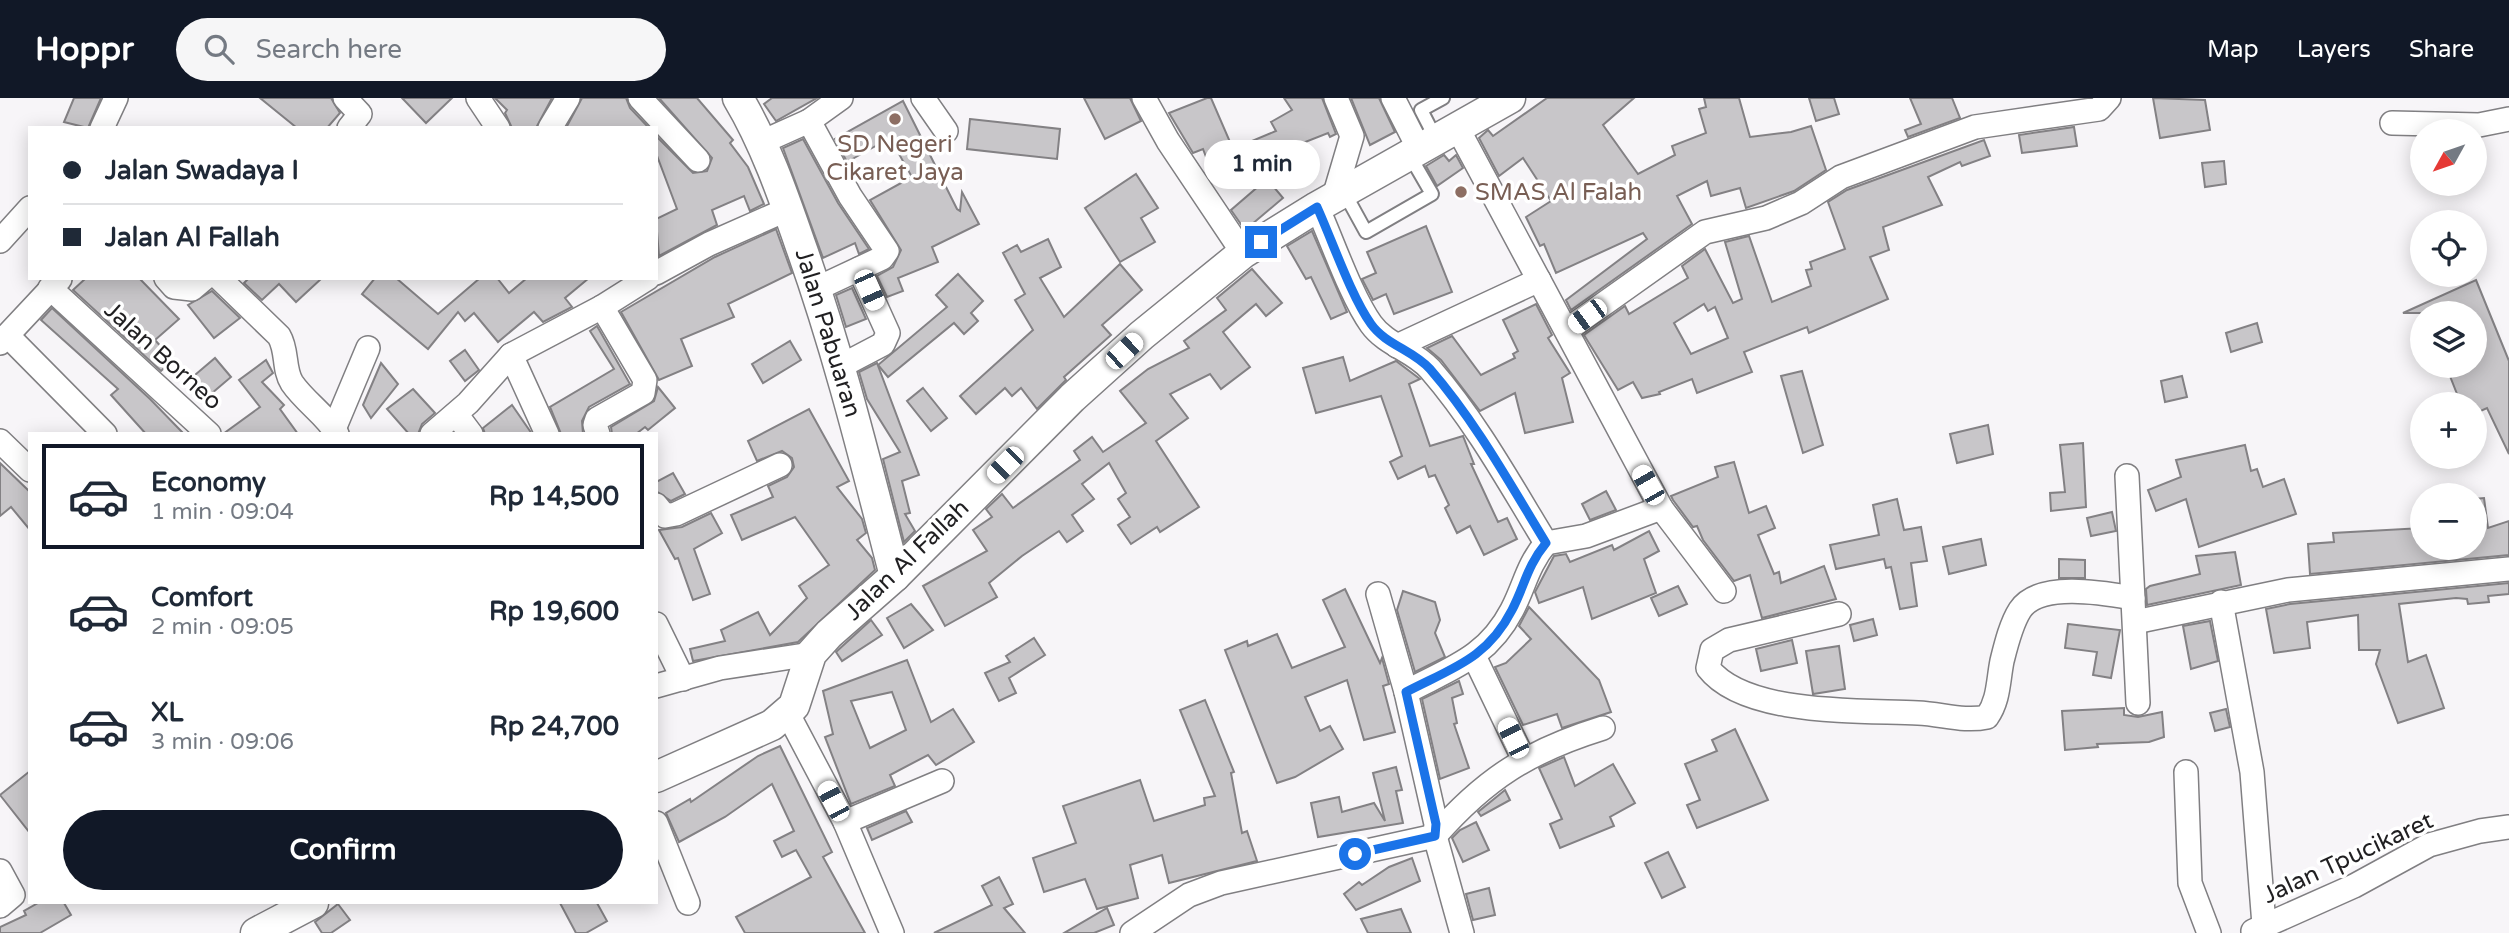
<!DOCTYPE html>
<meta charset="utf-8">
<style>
body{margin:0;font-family:"Varela Round",sans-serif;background:#f6f6f7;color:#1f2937;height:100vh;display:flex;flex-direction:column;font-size:26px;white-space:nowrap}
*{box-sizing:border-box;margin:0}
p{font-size:23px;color:#747a83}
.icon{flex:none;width:38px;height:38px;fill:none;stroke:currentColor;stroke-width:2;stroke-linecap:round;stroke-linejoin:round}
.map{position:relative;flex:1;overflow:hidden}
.panel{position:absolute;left:28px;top:334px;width:630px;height:472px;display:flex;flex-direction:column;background:#fff;border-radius:0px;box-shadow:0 4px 18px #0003}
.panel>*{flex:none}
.guide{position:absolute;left:28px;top:28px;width:630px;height:154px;border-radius:0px;box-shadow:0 4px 18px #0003;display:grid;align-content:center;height:154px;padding:0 35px;background:#fff}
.needle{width:46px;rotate:230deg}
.fabs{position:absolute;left:2410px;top:21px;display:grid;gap:14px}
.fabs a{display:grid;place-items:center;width:77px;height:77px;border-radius:50%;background:#fff;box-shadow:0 4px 18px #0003;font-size:35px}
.end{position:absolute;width:32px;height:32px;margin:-16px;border:9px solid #1a73e8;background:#fff;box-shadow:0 0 0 4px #fff}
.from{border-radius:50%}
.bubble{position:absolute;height:49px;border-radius:24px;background:#fff;box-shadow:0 4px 18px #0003;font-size:23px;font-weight:800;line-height:49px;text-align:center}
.car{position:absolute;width:21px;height:42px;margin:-21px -10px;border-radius:9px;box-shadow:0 0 5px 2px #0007;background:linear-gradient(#fff 24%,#345 0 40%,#fff 0 76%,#345 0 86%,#fff 0)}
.guide b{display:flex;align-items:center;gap:24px;height:66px;font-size:26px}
.guide b+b{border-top:2px solid #e0e1e3}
.guide i{width:18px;height:18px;background:#1f2937}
ul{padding:12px 0 0;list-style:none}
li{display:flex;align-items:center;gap:21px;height:105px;margin:0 14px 10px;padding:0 21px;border:4px solid transparent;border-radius:0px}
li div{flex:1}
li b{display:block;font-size:26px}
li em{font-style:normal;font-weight:800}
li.current{border-color:#111827}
li>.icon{width:63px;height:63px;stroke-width:1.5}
.primary-button{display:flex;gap:14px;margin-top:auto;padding:14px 35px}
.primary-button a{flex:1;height:80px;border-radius:42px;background:#111827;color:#fff;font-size:28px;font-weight:800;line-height:80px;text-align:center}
header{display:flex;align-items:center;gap:42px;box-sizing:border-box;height:98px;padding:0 35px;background:#111827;color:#fff}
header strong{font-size:33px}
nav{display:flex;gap:38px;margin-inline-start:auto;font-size:24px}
.search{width:490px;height:63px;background:#f6f6f7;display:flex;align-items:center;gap:18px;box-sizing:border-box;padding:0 24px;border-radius:38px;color:#747a83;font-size:26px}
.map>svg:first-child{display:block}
</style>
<header>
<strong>Hoppr</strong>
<div class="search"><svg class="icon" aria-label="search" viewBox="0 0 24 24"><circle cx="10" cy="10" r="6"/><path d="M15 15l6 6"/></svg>Search here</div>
<nav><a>Map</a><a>Layers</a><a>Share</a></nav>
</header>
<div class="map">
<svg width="2509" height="835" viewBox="0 0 2509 835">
<rect width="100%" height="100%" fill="#f7f5f8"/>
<g fill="#c8c6c9" stroke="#838184" stroke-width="2" fill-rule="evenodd">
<path d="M74,0H101L88,30L64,24Z"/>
<path d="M260,0H331L340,15L327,30H297Z"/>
<path d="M402,0H452L426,25Z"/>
<path d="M495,0H552L536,30H512L505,15L507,12Z"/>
<path d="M582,0H626L630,10L649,30H566Z"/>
<path d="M659,0H697L733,42L730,45L748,69L764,106L750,113L744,98L712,112L717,127L659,158L656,121L677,111L656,55V38L693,75L707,73L712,60Z"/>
<path d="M772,0H817L776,23L764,6Z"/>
<path d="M1084,0H1130L1141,23L1105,41Z"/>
<path d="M1207,0H1211L1233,51L1276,33L1271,24L1292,12L1284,0H1322L1336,36L1330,39L1328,35L1214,80L1203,51L1193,55L1169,15Z"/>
<path d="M1351,0H1379L1395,34L1370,47Z"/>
<path d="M1547,0H1634L1603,27L1638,76L1675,57L1672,48L1706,35L1699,11L1706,9L1704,0H1739L1750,39L1791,34L1811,28L1826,72L1794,93L1746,110L1740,90L1711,98L1707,83L1677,98L1692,126L1571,212L1566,202L1647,141L1643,135L1556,175L1544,146L1540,148L1526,119L1551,103L1523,60L1499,78L1479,40L1488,32L1493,38Z"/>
<path d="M1809,0H1834L1839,16L1816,23Z"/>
<path d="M1910,0H1952L1960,20L1908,39L1905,32L1921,26Z"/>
<path d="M2153,0L2205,2L2210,32L2160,40Z"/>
<path d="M903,3L957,111L960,113L962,94L979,126L932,149L938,164L898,180L903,193L887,199L877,178L893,169L901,152L870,102L912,79L890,40L847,64L835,41Z"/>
<path d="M970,21L1060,31L1057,61L967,51Z"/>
<path d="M2074,29L2077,48L2022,55L2019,37Z"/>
<path d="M803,41L838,105L869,151L859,156L855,145L823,160L783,50Z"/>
<path d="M1984,42L1990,58L1962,68L1960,64L1928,79L1942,107L1883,129L1889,152L1870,159L1888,201L1809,235L1807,229L1744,254L1752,274L1697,295L1692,281L1659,294L1660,296L1642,300L1633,284L1618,292L1584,237L1625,208L1629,216L1688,180L1682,168L1705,151L1733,205L1742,201L1725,144L1749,138L1772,204L1811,188L1806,172L1812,171L1810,164L1845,151L1828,104L1847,92ZM1704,206L1708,213L1715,209L1728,240L1691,256L1674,225Z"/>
<path d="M1444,57L1449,63L1456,57L1463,70L1437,88L1426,68Z"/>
<path d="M2224,63L2226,86L2205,89L2202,65Z"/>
<path d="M1136,76L1158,110L1141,120L1155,144L1120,164L1085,110Z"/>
<path d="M1267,81L1283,100L1245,132L1231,112Z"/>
<path d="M1426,128L1452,194L1394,216L1386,196L1373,202L1362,181L1376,175L1367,154Z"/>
<path d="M776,131L792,175L728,206L734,219L681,241L692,268L659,282L621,214L715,159Z"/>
<path d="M1312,133L1347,214L1331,221L1311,179L1306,181L1287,148Z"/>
<path d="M1048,141L1061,169L1040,180L1064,219L1120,166L1142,192L1102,227L1111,237L1064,279L1066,282L1037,311L1021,290L1012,298L1005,290L976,316L960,298L1033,232L1015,202L1025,196L1003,155L1017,147L1021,154Z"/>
<path d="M1252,171L1282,205L1266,218L1256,206L1223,234L1250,269L1221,291L1210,276L1170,296L1188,320L1156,343L1199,409L1160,434L1157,429L1131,446L1118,427L1130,419L1118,401L1126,395L1109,365L1082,386L1094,401L1072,417L1083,433L1067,444L1059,433L1022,458L989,485L997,499L945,528L923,488L987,453L973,432L992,419L986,411L1002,396L1013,410L1080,362L1074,353L1092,339L1103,354L1146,325L1120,293L1148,271L1189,250L1184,243L1226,212L1217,200Z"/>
<path d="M958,176L983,203L971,215L978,223L964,236L954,225L888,279L878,267L947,209L936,197Z"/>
<path d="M86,180H139L179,221L155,242L173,262L161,273L73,192Z"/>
<path d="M249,180H322L296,204L279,186L262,202L244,185Z"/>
<path d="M375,180H396L438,216L480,180H497L509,195L527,180H589L565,200L572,209L543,224L534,214L498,244L474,215L465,223L458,214L428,251L362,196Z"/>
<path d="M2476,182L2509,263V356L2487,310L2474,316V306H2461L2446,268H2474V215H2403Z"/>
<path d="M852,190L866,221L846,229L836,197Z"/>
<path d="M212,193L240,220L214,240L188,207Z"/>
<path d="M1536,206L1552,237L1548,240L1570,275L1562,280L1573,324L1525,335L1515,295L1480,313L1441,262L1427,250L1452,238L1481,277L1515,260L1513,256L1518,253L1503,222Z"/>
<path d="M52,210L150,301L184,336H146L111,297L118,291L41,222Z"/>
<path d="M2257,225L2262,244L2231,254L2226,235Z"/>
<path d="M597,228L630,286L589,309L582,323L583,336H561L550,309L614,271L590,233Z"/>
<path d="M790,243L801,262L763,285L752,266Z"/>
<path d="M465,252L479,272L465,283L450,263Z"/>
<path d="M1343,259L1350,283L1396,263L1420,281L1409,286L1430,348L1463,338L1474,366H1471L1498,424L1507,420L1517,441L1484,457L1470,428L1457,435L1445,410L1449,407L1435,377L1429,379L1425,368L1398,381L1390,364L1402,358L1381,298L1316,315L1303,270Z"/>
<path d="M215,260L231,279L205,301L189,282Z"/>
<path d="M266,262L273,275L262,284L284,307L280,311L298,336H223L260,309L239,282Z"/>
<path d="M381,265L398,286L371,320L363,307Z"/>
<path d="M877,265L919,377L902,383L910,415L905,416L915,433L904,444L883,361L900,354L867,301L859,274Z"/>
<path d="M1802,273L1823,347L1803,355L1781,278Z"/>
<path d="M2182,278L2187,299L2165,304L2161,283Z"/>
<path d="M658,289L675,310L648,332L645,329L636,336H612L611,329L654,303Z"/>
<path d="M923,290L947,320L931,333L907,303Z"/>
<path d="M413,291L435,315L422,326L418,336H409L387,311Z"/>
<path d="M512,307L532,336H485L483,330Z"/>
<path d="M809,311L849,383L837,389L862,421L866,435L857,442L872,460L875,472L798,544L693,563L690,551L725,543L721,532L758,514L770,537L807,500L799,488L829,467L795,419L742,442L731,417L773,399L768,388L787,379L794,369L792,360L782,353L757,363L748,343Z"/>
<path d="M1988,327L1993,356L1957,365L1950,336Z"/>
<path d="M2083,345L2086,409L2051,413L2050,395L2065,394L2060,347Z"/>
<path d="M2245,347L2251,373L2257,371L2263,389L2284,381L2296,416L2199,449L2186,401L2156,413L2148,392L2181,379L2176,362Z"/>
<path d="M1734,364L1749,415L1766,408L1775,430L1758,437L1774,476L1779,474L1781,485L1824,468L1836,501L1762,520L1750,477L1734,483L1703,442L1697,428L1693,429L1673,402L1671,398L1718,379L1715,369Z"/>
<path d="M0,365L30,394V432L11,409L0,418Z"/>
<path d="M673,375L685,396L671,403L656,393V384Z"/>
<path d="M1606,393L1616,412L1590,422L1582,406Z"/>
<path d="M2484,400L2488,430L2509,423V457L2310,476L2308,446L2334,444L2333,435L2422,430V450H2474V401Z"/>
<path d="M1897,401L1904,432L1921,429L1927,463L1911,465L1917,508L1900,511L1891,469L1886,470L1884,461L1836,471L1830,447L1879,437L1873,407Z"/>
<path d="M2112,414L2116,433L2091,438L2087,420Z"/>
<path d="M711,415L722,435L694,451L710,496L693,502L678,460L675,461L659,432L682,429Z"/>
<path d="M1649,433L1659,453L1644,461L1656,495L1592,521L1583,489L1539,505L1535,494L1554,458L1566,456L1570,464L1612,447L1614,452Z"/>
<path d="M1981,441L1986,467L1949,476L1943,449Z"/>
<path d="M2235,454L2241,487L2147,507L2146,491L2150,488L2200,476L2196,458Z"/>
<path d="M2059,461L2085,462V480H2059Z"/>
<path d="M2509,485V496L2488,498L2489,504L2468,506L2467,501L2456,500L2399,506L2408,564L2426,557L2444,610L2398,625L2376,566L2380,552H2359L2358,517L2307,524L2310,550L2274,555L2266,511L2290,506Z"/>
<path d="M1678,488L1687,506L1659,518L1651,500Z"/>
<path d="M1345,491L1380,565L1382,560L1389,586L1383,588L1395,634L1364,642L1347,582L1305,599L1320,633L1330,628L1343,651L1295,679L1277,685L1225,552L1247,543L1248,548L1277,536L1292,570L1345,549L1323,502Z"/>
<path d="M1403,493L1435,504L1440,522L1435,535L1445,559L1415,574L1397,512Z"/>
<path d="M911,506L933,532L904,550L887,520Z"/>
<path d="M1529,509L1599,582L1611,614L1562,630L1557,616L1523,627L1495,569L1506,565L1531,541L1519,528Z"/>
<path d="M1873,521L1877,537L1854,543L1850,527Z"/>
<path d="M871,522L882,537L842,563L836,554Z"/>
<path d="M2210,523L2218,563L2191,571L2183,528Z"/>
<path d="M2068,526L2120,532L2111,580L2093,577L2097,554L2065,550Z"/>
<path d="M1034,540L1045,557L1009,580L1016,595L999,603L985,575L1010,564L1006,558Z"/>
<path d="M1792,542L1797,565L1761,573L1756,551Z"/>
<path d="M1839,548L1845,591L1813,596L1806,553Z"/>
<path d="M907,562L931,624L953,611L974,644L936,667L928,657L890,677L895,688L851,706L825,639L833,636L823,593ZM892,594L906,632L870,650L851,603Z"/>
<path d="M1459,583L1463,596L1452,600L1457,625L1454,626L1469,670L1440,681L1422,601Z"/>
<path d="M1205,602L1234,674L1231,675L1242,735L1247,733L1257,763L1169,785L1162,757L1130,767L1138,800L1097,811L1085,781L1044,794L1033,760L1076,745L1063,708L1140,682L1154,723L1205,707L1204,700L1215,698L1180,612Z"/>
<path d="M2124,610V617L2138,619L2162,614L2164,639L2149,644L2097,646L2098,649L2065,652L2062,613Z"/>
<path d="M2226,611L2230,629L2215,633L2210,615Z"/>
<path d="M1735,631L1768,702L1697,730L1687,707L1700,702L1685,666L1717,653L1712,642Z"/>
<path d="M780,648L832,754L823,759L865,835H745L736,819L811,779L796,752L782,759L774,743L794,733L772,686L725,719L679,744L666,715L690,701L691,704L758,658Z"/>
<path d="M1564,659L1575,688L1613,666L1635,705L1610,719L1614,728L1560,750L1550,726L1562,721L1539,670Z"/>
<path d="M1396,669L1402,692L1396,693L1403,725L1318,739L1311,705L1339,699L1342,714L1374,705L1385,723L1373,675Z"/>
<path d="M30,673V735L0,697Z"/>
<path d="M1505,692L1510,702L1481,718L1478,714Z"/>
<path d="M906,713L912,724L872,742L867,730Z"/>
<path d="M1476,724L1489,752L1463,764L1452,740L1460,732Z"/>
<path d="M1668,754L1685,789L1662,800L1645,765Z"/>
<path d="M1412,760L1420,783L1356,812L1344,796L1359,784L1362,787L1389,769Z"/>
<path d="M999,779L1013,806L1004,810L1025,835H934L992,807L982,788Z"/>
<path d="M1489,790L1495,817L1473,822L1466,796Z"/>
<path d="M38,805H64L71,817L40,835H0V829L26,817L24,813Z"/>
<path d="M560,805H597L607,823L586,835H576Z"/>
<path d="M338,806L350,822L331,835H322L315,824Z"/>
<path d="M1107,810L1114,827L1094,835H1064Z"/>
<path d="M1401,811L1411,835H1368L1361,821Z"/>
</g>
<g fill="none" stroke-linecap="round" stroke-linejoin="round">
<g stroke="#807f82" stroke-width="16">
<g id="service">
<path d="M1437,43L1421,12L1443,0"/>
<path d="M1344,94L1366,134L1432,96L1410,58"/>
</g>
</g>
<g stroke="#807f82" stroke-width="26">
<g id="minor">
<path d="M345,0L360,16L349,30"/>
<path d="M478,0L498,30"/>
<path d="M640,0L698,62"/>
<path d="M923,0L946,33"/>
<path d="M1144,0L1168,43L1243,155"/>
<path d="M1393,0L1420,53"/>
<path d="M809,23L850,98L887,153L882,160L816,191"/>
<path d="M2392,25L2479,27L2509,21"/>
<path d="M102,30L116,0"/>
<path d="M550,30L568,0"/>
<path d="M1458,31L1661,410L1724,493"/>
<path d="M760,45L809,23L841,0"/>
<path d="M1334,99L1352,38L1336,0"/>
<path d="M1317,109C1332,142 1351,198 1371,226C1386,247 1413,252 1430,271C1476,324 1510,386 1546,445L1586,438L1661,410"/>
<path d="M0,143L30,110"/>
<path d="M656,175L709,146L788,111"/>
<path d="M166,180L174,189L192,191L205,180"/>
<path d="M219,180L279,238C288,253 283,271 292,285C305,304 326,317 337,336"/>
<path d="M50,190L209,336"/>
<path d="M1567,232L1705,134L1766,120L1801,105L1841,79L1975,29L2099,11L2109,0"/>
<path d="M9,239L105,336"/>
<path d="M0,245L60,181"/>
<path d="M1397,248L1539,182"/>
<path d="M511,257L547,336"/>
<path d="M841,268L883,246L888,235L859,171"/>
<path d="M456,316L471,336"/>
<path d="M334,331L368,250"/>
<path d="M432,336L468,305L511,257L602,209L648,180"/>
<path d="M598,336L595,327L597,321L643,295L645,282L602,209"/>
<path d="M0,343L30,372"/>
<path d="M2127,378L2138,605"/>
<path d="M656,407L665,418L676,416L780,367"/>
<path d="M1378,496L1406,594L1436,726L1435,738L1462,835"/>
<path d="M2221,504L2252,674L2264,827"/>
<path d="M1839,516L1729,542L1712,552L1708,570C1745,618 1861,612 1918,615C1942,616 1964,624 1987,619C1999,602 1998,583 2002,563C2006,547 2011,526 2020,512C2039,483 2104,495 2133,500"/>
<path d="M2135,524L2288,492L2509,471"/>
<path d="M656,526L683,581"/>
<path d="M1474,558L1523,660"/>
<path d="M656,588L720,570L811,556"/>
<path d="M1406,594C1451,570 1487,560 1512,512C1525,487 1527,468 1546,445"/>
<path d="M788,616L845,724L892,835"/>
<path d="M2186,674L2190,785L2209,835"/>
<path d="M845,724L942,683"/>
<path d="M656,725L688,805"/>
<path d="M1435,738C1486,680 1529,653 1603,630"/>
<path d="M0,773L13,797L0,808"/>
<path d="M2253,833L2354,788L2429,747L2480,733L2509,729"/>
<path d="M1132,835L1189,797L1221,785L1435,738"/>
</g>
</g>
<g stroke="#807f82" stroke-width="33">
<g id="tertiary">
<path d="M738,0C765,45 783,97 800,146C839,255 866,366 895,478"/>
<path d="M656,679L772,627L794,608L811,556L829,536L895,478L1072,300L1142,237L1243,155L1317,109L1510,0"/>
<path d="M256,835L313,805"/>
</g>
</g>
<use href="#service" stroke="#fff" stroke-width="12"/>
<use href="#minor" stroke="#fff" stroke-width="23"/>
<use href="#tertiary" stroke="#fff" stroke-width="30"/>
</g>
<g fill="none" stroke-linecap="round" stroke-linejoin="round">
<path stroke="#1a73e8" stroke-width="9" d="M1261,144L1317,109C1332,142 1351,198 1371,226C1386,247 1413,252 1430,271C1476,324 1510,386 1546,445C1527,468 1525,487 1512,512C1487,561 1452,570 1406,594L1436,726L1435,738L1355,756"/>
</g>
<g fill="#8d6e63" stroke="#fff" stroke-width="2.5">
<circle cx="895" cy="21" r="7"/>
<circle cx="1461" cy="94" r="7"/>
</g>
<g text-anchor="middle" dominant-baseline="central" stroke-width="7" stroke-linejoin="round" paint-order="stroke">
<g font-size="24" fill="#785e54" stroke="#fff">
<text x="895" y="46">SD Negeri<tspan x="895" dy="28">Cikaret Jaya</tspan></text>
<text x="1475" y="94" text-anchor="start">SMAS Al Falah</text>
</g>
<g font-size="24" fill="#201f21" stroke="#fff">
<text transform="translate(828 235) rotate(73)">Jalan Pabuaran</text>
<text transform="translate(163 258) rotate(42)">Jalan Borneo</text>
<text transform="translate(907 462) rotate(-44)">Jalan Al Fallah</text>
<text transform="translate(2348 760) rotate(-25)">Jalan Tpucikaret</text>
</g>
</g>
</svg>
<div class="fabs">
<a><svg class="needle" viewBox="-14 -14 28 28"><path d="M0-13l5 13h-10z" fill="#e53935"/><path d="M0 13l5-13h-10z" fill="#747a83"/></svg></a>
<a><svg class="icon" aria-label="locate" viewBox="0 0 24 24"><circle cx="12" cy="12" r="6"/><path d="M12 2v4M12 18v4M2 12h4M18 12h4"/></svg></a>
<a><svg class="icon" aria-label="layers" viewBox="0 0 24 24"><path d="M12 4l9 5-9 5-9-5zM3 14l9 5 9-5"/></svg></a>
<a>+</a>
<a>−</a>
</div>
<i class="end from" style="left:1355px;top:756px"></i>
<i class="end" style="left:1261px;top:144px"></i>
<div class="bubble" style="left:1204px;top:42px;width:116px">1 min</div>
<i class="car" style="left:869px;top:192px;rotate:156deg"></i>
<i class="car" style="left:1587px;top:218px;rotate:234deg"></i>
<i class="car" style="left:1124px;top:253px;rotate:47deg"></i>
<i class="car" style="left:1005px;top:367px;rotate:225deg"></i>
<i class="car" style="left:1648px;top:387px;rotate:330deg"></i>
<i class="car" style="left:1513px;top:640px;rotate:334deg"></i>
<i class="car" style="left:833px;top:703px;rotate:332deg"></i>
<div class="guide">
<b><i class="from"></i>Jalan Swadaya I</b>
<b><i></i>Jalan Al Fallah</b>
</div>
<section class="panel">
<ul>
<li class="current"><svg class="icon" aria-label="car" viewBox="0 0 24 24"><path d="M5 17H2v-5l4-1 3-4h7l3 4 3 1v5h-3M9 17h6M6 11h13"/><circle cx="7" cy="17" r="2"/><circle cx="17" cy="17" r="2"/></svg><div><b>Economy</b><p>1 min · 09:04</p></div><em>Rp 14,500</em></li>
<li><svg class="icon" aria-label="car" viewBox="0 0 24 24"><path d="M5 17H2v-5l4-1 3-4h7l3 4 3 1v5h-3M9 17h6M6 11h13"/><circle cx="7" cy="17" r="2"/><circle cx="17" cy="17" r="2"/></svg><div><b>Comfort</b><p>2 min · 09:05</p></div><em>Rp 19,600</em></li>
<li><svg class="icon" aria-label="car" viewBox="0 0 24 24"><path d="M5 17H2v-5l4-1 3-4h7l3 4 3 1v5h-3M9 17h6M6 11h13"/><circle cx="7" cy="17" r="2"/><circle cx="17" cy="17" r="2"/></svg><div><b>XL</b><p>3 min · 09:06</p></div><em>Rp 24,700</em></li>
</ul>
<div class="primary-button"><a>Confirm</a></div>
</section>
</div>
